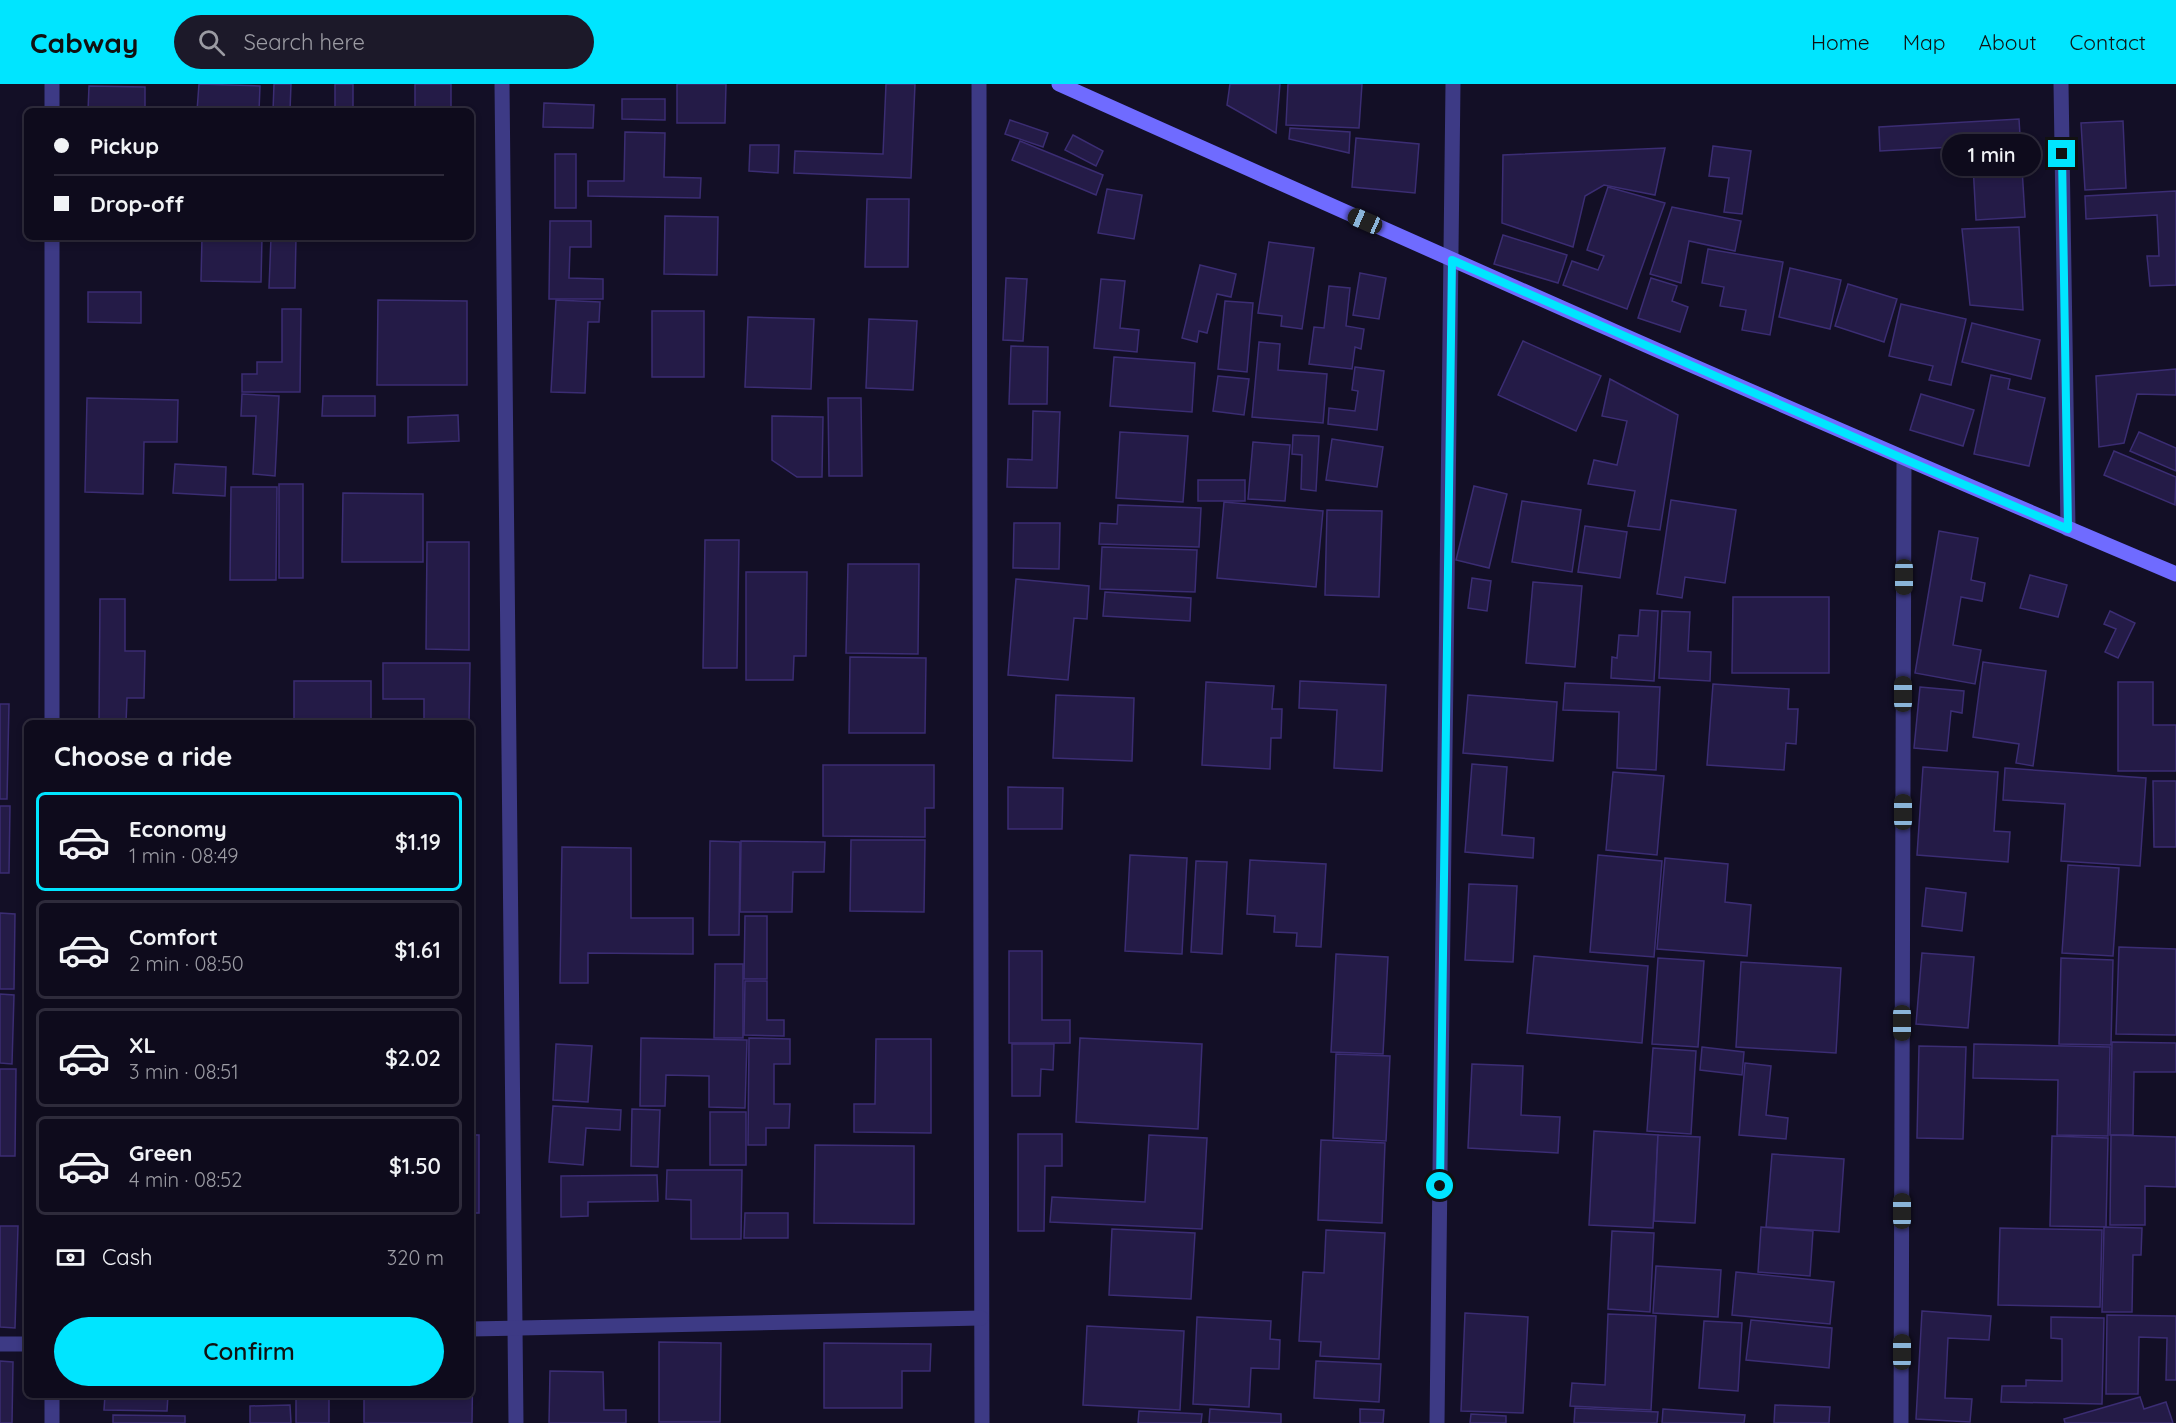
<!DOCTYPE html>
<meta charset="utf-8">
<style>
body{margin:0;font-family:Quicksand,sans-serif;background:#1c1929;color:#f1f3f6;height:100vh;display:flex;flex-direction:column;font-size:22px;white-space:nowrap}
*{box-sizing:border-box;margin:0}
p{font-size:20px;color:#9b9ba3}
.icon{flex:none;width:33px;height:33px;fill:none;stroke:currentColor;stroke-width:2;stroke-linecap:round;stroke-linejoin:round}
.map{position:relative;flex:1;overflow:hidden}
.sheet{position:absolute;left:24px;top:636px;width:450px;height:678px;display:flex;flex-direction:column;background:#0e0b1c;border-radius:9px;box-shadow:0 3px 9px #0003,0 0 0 2px #2e2b3b}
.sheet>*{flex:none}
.hud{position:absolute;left:24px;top:24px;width:450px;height:132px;border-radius:9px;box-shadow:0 3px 9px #0003,0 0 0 2px #2e2b3b;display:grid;align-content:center;height:132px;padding:0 30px;background:#0e0b1c}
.end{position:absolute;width:27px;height:27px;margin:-14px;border:8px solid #00e5ff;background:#111;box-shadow:0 0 0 3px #111}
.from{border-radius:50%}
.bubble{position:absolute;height:42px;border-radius:21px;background:#0e0b1c;box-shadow:0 3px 9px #0003,0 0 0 2px #2e2b3b;font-size:20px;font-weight:600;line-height:42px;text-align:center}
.car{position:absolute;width:18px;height:36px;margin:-18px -9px;border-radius:8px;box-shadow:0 0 4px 2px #0007;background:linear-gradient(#222 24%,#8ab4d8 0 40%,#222 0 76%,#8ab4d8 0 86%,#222 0)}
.hud b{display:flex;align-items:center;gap:21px;height:57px;font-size:22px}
.hud b+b{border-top:2px solid #2e2b3b}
.hud i{width:15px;height:15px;background:#f1f3f6}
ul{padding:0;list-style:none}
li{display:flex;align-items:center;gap:18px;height:99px;margin:0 12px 9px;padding:0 18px;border:3px solid #2e2b3b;border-radius:9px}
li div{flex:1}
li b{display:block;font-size:22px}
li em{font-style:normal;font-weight:600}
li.active{border-color:#00e5ff}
li>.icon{width:54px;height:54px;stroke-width:1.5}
h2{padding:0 30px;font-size:27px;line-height:72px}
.pay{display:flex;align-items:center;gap:15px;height:66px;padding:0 30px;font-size:22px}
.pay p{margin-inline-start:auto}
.action{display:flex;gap:12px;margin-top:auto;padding:12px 30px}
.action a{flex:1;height:69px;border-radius:36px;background:#00e5ff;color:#111;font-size:24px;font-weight:600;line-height:69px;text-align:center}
header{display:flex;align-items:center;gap:36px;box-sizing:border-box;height:84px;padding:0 30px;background:#00e5ff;color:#111}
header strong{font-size:28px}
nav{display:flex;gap:33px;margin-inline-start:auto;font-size:21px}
.search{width:420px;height:54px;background:#1c1929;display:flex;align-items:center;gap:15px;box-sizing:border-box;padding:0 21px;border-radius:33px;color:#9b9ba3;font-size:22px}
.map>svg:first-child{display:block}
</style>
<header>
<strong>Cabway</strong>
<div class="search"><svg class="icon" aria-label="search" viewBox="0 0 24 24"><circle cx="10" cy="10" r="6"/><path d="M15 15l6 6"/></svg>Search here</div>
<nav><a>Home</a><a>Map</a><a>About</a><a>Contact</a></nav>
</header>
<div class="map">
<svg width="2176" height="1339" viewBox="0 0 2176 1339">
<rect width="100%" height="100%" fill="#130f26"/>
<g fill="#241b47" stroke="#3b2d73" stroke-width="1.5">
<path d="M199,0L260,2L259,27H197Z"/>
<path d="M274,0H291L290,27H273Z"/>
<rect x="335" y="0" width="18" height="27"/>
<rect x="415" y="0" width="36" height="27"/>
<path d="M677,0H726L725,39H677Z"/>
<path d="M886,0H915L911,94L794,89L795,67L883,70Z"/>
<path d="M1230,0H1280L1276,49L1227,21Z"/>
<path d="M1288,0H1362L1359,44L1286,41Z"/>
<path d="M89,2L145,3V27H88Z"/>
<path d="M622,15H665V36L622,35Z"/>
<path d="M544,19L594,21L593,44L543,43Z"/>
<path d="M2019,35L2025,133L1976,136L1972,62L1880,67L1879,43Z"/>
<path d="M1010,36L1048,49L1043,63L1005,50Z"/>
<path d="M2123,37L2126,104L2085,106L2081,39Z"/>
<path d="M1290,44L1350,48L1349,69L1289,55Z"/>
<path d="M625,48L665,49L664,93L701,94L700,114L588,112V97H624Z"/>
<path d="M1073,51L1103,67L1096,82L1065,66Z"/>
<path d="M1356,54L1419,60L1415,109L1352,103Z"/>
<path d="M1020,57L1103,91L1096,111L1012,76Z"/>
<path d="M750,61H779L778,89L749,87Z"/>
<path d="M1713,62L1751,67L1742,130L1724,128L1729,94L1709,92Z"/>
<path d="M1665,64L1655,111L1604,101L1585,112L1573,163L1502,139L1503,71Z"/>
<rect x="555" y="70" width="21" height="54"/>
<path d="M1608,103L1665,119L1627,225L1563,201L1572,177L1598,186L1604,172L1587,166Z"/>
<path d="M1107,105L1142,111L1134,155L1098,149Z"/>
<path d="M2176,107V201L2150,202L2147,172H2159L2157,131L2086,135L2085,112Z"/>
<path d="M867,115H909L908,183H865Z"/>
<path d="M1672,123L1741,137L1735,167L1689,157L1681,199L1650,190Z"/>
<path d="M665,132L718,133L717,191L664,190Z"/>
<path d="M550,137H591V163H570L569,194L603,195V215H549Z"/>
<path d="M2019,143L2023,226L1970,221L1962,145Z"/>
<path d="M1503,151L1567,171L1558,199L1494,180Z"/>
<path d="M202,153H262L261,198L201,197Z"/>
<path d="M271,153H296L295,204H269Z"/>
<path d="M1269,158L1314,164L1302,245L1281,242L1282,232L1258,229Z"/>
<path d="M1708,165L1783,178L1770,251L1742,246L1746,226L1720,222L1724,203L1702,199Z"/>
<path d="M1200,181L1236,190L1231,213L1217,210L1207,249L1199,247L1197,258L1182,254Z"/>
<path d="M1790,184L1841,196L1830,245L1779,233Z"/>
<path d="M1360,189L1386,194L1379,235L1353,231Z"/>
<path d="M1006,194L1027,195L1023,257L1003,256Z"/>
<path d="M1651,194L1677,202L1672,217L1688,223L1680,248L1638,234Z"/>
<path d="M1101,195L1125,197L1120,244L1139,246L1137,268L1094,264Z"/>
<path d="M1848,200L1897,215L1884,258L1835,242Z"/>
<path d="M1329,202L1350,204L1346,242L1364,245L1361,265L1355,263L1352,285L1309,280L1314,243L1324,244Z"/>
<path d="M88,208H141V239L88,238Z"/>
<path d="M378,216L467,217V301H377Z"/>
<path d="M556,216L600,218L599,238H588L585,309L551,308Z"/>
<path d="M1225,217L1253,219L1247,288L1218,285Z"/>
<path d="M1901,220L1966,235L1951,301L1929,296L1933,282L1889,272Z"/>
<path d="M282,225H301L300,308H242V290H257V278H282Z"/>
<rect x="652" y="227" width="52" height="66"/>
<path d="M748,233L814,235L811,305L745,303Z"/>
<path d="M869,235L917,237L913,306L866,304Z"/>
<path d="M1972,239L2040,256L2031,295L1962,278Z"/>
<path d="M1523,257L1601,292L1576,347L1498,311Z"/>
<path d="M1259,258L1280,260L1278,286L1327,290L1323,339L1252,333Z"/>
<path d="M1011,262L1048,263L1047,320H1009Z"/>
<path d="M1114,273L1195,279L1192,328L1110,322Z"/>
<path d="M1355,283L1384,287L1377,346L1328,340L1329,324L1355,327L1358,307L1352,306Z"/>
<path d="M2176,285V311L2137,310L2124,359L2099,363L2096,292Z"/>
<path d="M1991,291L2010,295L2008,305L2045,314L2029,382L1974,370Z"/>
<path d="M1218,292L1249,295L1244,331L1213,327Z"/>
<path d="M1610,295L1678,331L1660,446L1628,442L1635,407L1588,400L1594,376L1617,381L1627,337L1602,332Z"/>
<path d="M242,310L279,312L275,392L253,390L256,332H241Z"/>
<path d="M1921,310L1974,326L1963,362L1910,346Z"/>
<path d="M323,312H375V332H322Z"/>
<path d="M87,314L178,316L177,358H144L143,410L85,408Z"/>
<path d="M828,314H861L862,392H829Z"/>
<path d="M1033,327L1060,328L1057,404L1007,403L1008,375L1032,376Z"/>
<path d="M458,331L459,357L408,359V333Z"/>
<path d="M772,332L823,333L822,393H797L772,376Z"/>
<path d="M1120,348L1188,352L1183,418L1116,414Z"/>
<path d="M2139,348L2176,364V387L2130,367Z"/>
<path d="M1293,351L1319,352L1316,407L1301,405L1302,371L1292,370Z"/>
<path d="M1332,355L1383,363L1377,403L1326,396Z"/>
<path d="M1253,358L1290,361L1285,417L1248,415Z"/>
<path d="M2114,367L2176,393L2175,421L2104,391Z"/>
<path d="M175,380L226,383L225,412L173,409Z"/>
<rect x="1198" y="396" width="47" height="21"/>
<rect x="279" y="400" width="24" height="94"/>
<path d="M1474,402L1507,410L1489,484L1456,476Z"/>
<path d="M231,403H277L276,496H230Z"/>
<path d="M343,409L423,410V478H342Z"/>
<path d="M1671,416L1736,426L1725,499L1685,493L1682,514L1657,510Z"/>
<path d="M1522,417L1581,426L1572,488L1512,478Z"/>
<path d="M1224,418L1323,427L1316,503L1217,494Z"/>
<path d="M1118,421L1201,424L1199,463L1099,460L1100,439L1117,440Z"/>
<path d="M1327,426L1382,427L1379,513L1325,511Z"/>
<path d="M1014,439H1060L1059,485L1013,484Z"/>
<path d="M1585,442L1627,448L1620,494L1578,488Z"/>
<path d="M1939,447L1978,454L1971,496L1985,499L1982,517L1961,513L1953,561L1981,566L1975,600L1915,589Z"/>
<path d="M705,456H739L737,584H703Z"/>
<path d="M427,458H469V566L426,565Z"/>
<path d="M1102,463L1197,466L1195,508L1100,505Z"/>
<path d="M848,480H919L918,570L846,569Z"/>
<path d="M746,488H807L806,572H794L793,596H746Z"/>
<path d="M2030,491L2067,501L2058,533L2020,524Z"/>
<path d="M1472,494L1491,497L1487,527L1468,524Z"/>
<path d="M1016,495L1089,502L1087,535L1074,534L1068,596L1008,591Z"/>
<path d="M1533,498L1582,502L1575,583L1526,579Z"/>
<path d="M1105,508L1191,514L1190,537L1103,532Z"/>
<path d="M1733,513H1829V589H1732Z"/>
<path d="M100,515H125V567H145L144,614H127L126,639H99Z"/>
<path d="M1640,526L1658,527L1654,597L1611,594L1612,573L1617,574L1619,551L1638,552Z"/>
<path d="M1662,527L1690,528L1688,567L1711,568L1710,597L1659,594Z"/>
<path d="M2110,527L2135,539L2118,574L2105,568L2116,545L2104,540Z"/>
<path d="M850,573L926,574L925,649H849Z"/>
<path d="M1983,578L2046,587L2033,682L2016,679L2019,660L1973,653Z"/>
<path d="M383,579H470L469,639H424V615H383Z"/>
<rect x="294" y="597" width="77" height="42"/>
<path d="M1300,597L1386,601L1382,687L1334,684L1337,626L1299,624Z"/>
<path d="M1206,598L1274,602L1272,625H1282L1281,654H1271L1270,685L1202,681Z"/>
<path d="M2118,598H2153V641H2176V687H2118Z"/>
<path d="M1565,599L1660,603L1656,686L1617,684L1619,628L1563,626Z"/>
<path d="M1713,600L1789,605L1788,625H1798L1796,660L1786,659L1784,686L1707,681Z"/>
<path d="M1920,603L1964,607L1962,629L1951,627L1947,667L1914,664Z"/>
<path d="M1056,611L1134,614L1132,677L1053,674Z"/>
<path d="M1468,611L1557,618L1553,677L1463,669Z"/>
<path d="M0,620H9L7,715H0Z"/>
<path d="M1472,680L1507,683L1502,751L1534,754L1533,774L1465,768Z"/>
<path d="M823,681H934V724H925V753L823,752Z"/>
<path d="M1923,683L1998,688L1994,747L2010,748L2008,778L1917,771Z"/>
<path d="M2005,684L2146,694L2140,782L2061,777L2065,720L2003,716Z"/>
<path d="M1613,688L1664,692L1657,771L1606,766Z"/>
<path d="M2153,697H2176V763H2154Z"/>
<path d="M1008,703L1063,704L1062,745H1008Z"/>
<path d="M0,722H10L9,789H0Z"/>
<path d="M851,756H925L924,828L850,827Z"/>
<path d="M710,757L740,758L739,851H709Z"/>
<path d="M741,757L825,758L824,788H793L792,828H740Z"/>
<path d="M562,763L631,764V834H693V870L588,869V899H560Z"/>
<path d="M1130,771L1187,774L1182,870L1125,867Z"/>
<path d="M1598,771L1662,777L1654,873L1590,868Z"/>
<path d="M1665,774L1728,780L1725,818L1751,821L1747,872L1657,865Z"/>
<path d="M1250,776L1326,780L1321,863L1296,862L1297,849L1274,848L1275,832L1247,830Z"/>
<path d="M1196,777L1227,778L1222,870L1191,868Z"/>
<path d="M2068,781L2119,784L2113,872L2062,869Z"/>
<path d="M1469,800L1517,802L1513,878L1465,876Z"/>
<path d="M1926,804L1966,809L1962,847L1922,842Z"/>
<path d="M0,829L15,830L14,905H0Z"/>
<path d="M745,832H767V895H744Z"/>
<path d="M2119,863L2176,865V951L2116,950Z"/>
<path d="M1009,867H1042V936H1070V959H1009Z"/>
<path d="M1922,869L1974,873L1968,944L1916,940Z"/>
<path d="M1336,870L1388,873L1383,970L1331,968Z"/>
<path d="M1534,872L1648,882L1642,959L1527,949Z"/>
<path d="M1658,874L1704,877L1698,963L1652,960Z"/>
<path d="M2061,874L2113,876L2111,961L2059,960Z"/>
<path d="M1741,878L1841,884L1836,969L1736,963Z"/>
<path d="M715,880H743V954H714Z"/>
<path d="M745,897H767V936H784V952L744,951Z"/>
<path d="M471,900H475L474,976H471Z"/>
<path d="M0,910L14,911L12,980L0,979Z"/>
<path d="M641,954L747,956L745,1024L709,1023V992L666,991L665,1022H640Z"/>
<path d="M749,954L790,955V980H774V1020H790L789,1044H766V1061H748Z"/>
<path d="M1080,954L1202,960L1198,1045L1076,1038Z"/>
<path d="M876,955H931V1049L854,1048V1020H875Z"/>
<path d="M2112,958L2176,959V988H2134L2133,1051H2110Z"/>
<path d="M556,960L592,962L588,1018L553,1016Z"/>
<path d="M1012,960H1054L1053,986L1041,985L1040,1012H1012Z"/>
<path d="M1974,960L2110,963L2108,1052L2057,1051L2058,996L1973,994Z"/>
<path d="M1919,962L1966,963L1963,1055L1917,1054Z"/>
<path d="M1702,963L1744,968L1742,991L1700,986Z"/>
<path d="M1653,964L1696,967L1691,1050L1647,1047Z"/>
<path d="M1336,970L1390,972L1386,1057L1333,1054Z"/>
<path d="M1745,979L1771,982L1766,1031L1788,1034L1786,1055L1739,1051Z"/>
<rect x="471" y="980" width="2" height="66"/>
<path d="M1472,980L1523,982L1521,1031L1560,1033L1558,1069L1468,1064Z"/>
<path d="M0,985H16L15,1072H0Z"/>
<path d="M553,1022L621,1026L620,1046L586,1044L583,1081L549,1078Z"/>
<path d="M632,1025L660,1026L658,1083L631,1082Z"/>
<rect x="710" y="1028" width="36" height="53"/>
<path d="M1594,1047L1658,1051L1653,1144L1589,1141Z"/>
<path d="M1018,1050H1062V1082H1045L1044,1147H1018Z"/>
<rect x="471" y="1051" width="8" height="78"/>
<path d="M1149,1051L1207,1054L1202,1145L1050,1138L1052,1113L1145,1118Z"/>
<path d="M1658,1051L1700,1053L1695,1139L1654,1137Z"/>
<path d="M2111,1051L2176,1053V1103L2145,1102V1141H2110Z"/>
<path d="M2052,1052L2108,1054L2106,1143L2050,1142Z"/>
<path d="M1321,1056L1385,1059L1382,1139L1318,1136Z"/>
<path d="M815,1061L914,1062V1140L814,1139Z"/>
<path d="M1772,1070L1844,1075L1839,1148L1766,1143Z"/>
<path d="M667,1086H742L741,1155H691V1116L666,1115Z"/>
<path d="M657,1091L658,1117L588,1118V1132L561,1133V1092Z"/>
<path d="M745,1129H788V1154H744Z"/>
<path d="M0,1142H18L15,1244L0,1243Z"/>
<path d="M1761,1143L1813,1147L1810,1192L1758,1188Z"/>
<path d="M2104,1143L2142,1144L2141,1171H2133L2132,1228H2102Z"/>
<path d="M2000,1144L2102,1146L2100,1223L1998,1221Z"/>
<path d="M1112,1145L1195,1149L1191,1215L1109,1211Z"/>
<path d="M1326,1146L1385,1149L1379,1275L1320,1272L1321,1258L1299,1257L1303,1188L1324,1189Z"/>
<path d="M1612,1147L1654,1149L1650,1228L1608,1225Z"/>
<path d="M1656,1182L1721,1186L1718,1233L1653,1229Z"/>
<path d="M1736,1188L1834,1198L1830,1240L1732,1231Z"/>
<path d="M1922,1227L1991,1232L1989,1256L1948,1254L1945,1314L1972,1315L1970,1338L1916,1335Z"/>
<path d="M1465,1229L1528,1233L1523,1329L1461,1327Z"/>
<path d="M1608,1230L1656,1232L1651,1326L1570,1322L1572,1299L1605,1301Z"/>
<path d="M2107,1231L2176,1232V1296H2166L2167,1254L2139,1253L2138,1310H2106Z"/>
<path d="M1197,1233L1271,1237L1270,1255L1280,1256L1279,1285L1251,1284L1249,1323L1193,1320Z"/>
<path d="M2051,1233L2104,1234L2102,1320L2001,1318L2002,1302H2026V1296L2062,1297V1255L2051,1254Z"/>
<path d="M1751,1236L1832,1244L1829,1284L1746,1276Z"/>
<path d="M1704,1237L1742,1239L1738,1307L1699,1304Z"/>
<path d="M1087,1242L1184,1247L1180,1326L1083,1321Z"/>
<path d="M659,1258L721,1259L720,1338H659Z"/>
<path d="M824,1259L931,1260L930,1287H902V1324H824Z"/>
<path d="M471,1265H473L472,1339H364V1311H471Z"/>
<path d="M0,1277L13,1278L12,1339H0Z"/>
<path d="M1316,1277L1381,1280L1379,1318L1314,1314Z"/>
<path d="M550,1287L603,1288L604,1326H626V1339H549Z"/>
<path d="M105,1311H168L167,1327L104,1326Z"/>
<rect x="296" y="1311" width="33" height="28"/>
<path d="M2140,1313L2144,1325L2166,1318L2173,1339H2065L2064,1335Z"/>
<path d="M290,1321L291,1339H250V1322Z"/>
<path d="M1775,1321L1830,1323L1829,1339H1774Z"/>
<path d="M1575,1324L1658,1328L1657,1339H1574Z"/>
<path d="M1210,1325L1281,1330V1339H1209Z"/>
<path d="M1360,1325L1384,1326L1383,1339H1360Z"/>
<path d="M1663,1325L1745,1331L1744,1339H1662Z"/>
<path d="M1139,1327L1202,1330L1201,1339H1138Z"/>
<path d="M1471,1330L1506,1332V1339H1470Z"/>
<path d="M113,1331L185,1332V1339H113Z"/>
</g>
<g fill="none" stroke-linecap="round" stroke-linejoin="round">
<g stroke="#3d3a85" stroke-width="15">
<path d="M52,0V27"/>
<path d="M502,0L516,1339"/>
<path d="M979,0L982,1339"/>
<path d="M2061,0L2068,445"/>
<path d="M52,153V639"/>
<path d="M471,1245L981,1234"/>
<path d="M0,1260H27"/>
<path d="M52,1339V1311"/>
<path d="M1437,1339L1453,0"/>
<path d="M1901,1339L1904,375"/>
</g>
<path stroke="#6f6bff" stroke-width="15" d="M1059,0C1430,166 1801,332 2176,490"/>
</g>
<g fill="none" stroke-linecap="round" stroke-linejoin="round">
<path stroke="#00e5ff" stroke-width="8" d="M1440,1102L1452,176L1904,375L2068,445L2062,70"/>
</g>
</svg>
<i class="end from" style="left:1440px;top:1102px"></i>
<i class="end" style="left:2062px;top:70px"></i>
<div class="bubble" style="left:1942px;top:50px;width:99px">1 min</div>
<i class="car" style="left:1365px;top:137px;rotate:294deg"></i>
<i class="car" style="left:1904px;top:493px;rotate:180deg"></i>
<i class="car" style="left:1903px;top:610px;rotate:0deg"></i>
<i class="car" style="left:1903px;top:728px;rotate:0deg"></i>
<i class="car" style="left:1902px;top:939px;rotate:180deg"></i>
<i class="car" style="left:1902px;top:1127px;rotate:0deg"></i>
<i class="car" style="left:1902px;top:1268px;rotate:0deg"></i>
<div class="hud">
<b><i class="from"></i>Pickup</b>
<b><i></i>Drop-off</b>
</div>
<section class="sheet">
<h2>Choose a ride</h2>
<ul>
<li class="active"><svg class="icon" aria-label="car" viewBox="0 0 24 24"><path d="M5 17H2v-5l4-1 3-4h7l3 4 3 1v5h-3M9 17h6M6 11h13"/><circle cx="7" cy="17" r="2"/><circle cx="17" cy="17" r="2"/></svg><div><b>Economy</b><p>1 min · 08:49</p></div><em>$1.19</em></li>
<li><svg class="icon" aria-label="car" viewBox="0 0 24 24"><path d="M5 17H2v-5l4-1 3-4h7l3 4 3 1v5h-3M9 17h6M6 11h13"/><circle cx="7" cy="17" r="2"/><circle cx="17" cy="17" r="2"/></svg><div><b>Comfort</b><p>2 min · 08:50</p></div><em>$1.61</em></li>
<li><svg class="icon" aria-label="car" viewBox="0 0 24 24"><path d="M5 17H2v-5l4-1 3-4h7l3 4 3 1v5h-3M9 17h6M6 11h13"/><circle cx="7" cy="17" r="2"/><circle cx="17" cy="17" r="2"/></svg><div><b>XL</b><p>3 min · 08:51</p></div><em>$2.02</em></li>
<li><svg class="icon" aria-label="car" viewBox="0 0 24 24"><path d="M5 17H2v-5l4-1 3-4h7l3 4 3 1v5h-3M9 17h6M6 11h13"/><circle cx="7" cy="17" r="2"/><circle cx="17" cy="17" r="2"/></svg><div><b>Green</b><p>4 min · 08:52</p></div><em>$1.50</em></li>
</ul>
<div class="pay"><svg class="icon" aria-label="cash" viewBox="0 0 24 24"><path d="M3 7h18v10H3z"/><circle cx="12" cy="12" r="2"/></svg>Cash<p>320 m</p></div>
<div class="action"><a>Confirm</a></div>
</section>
</div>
